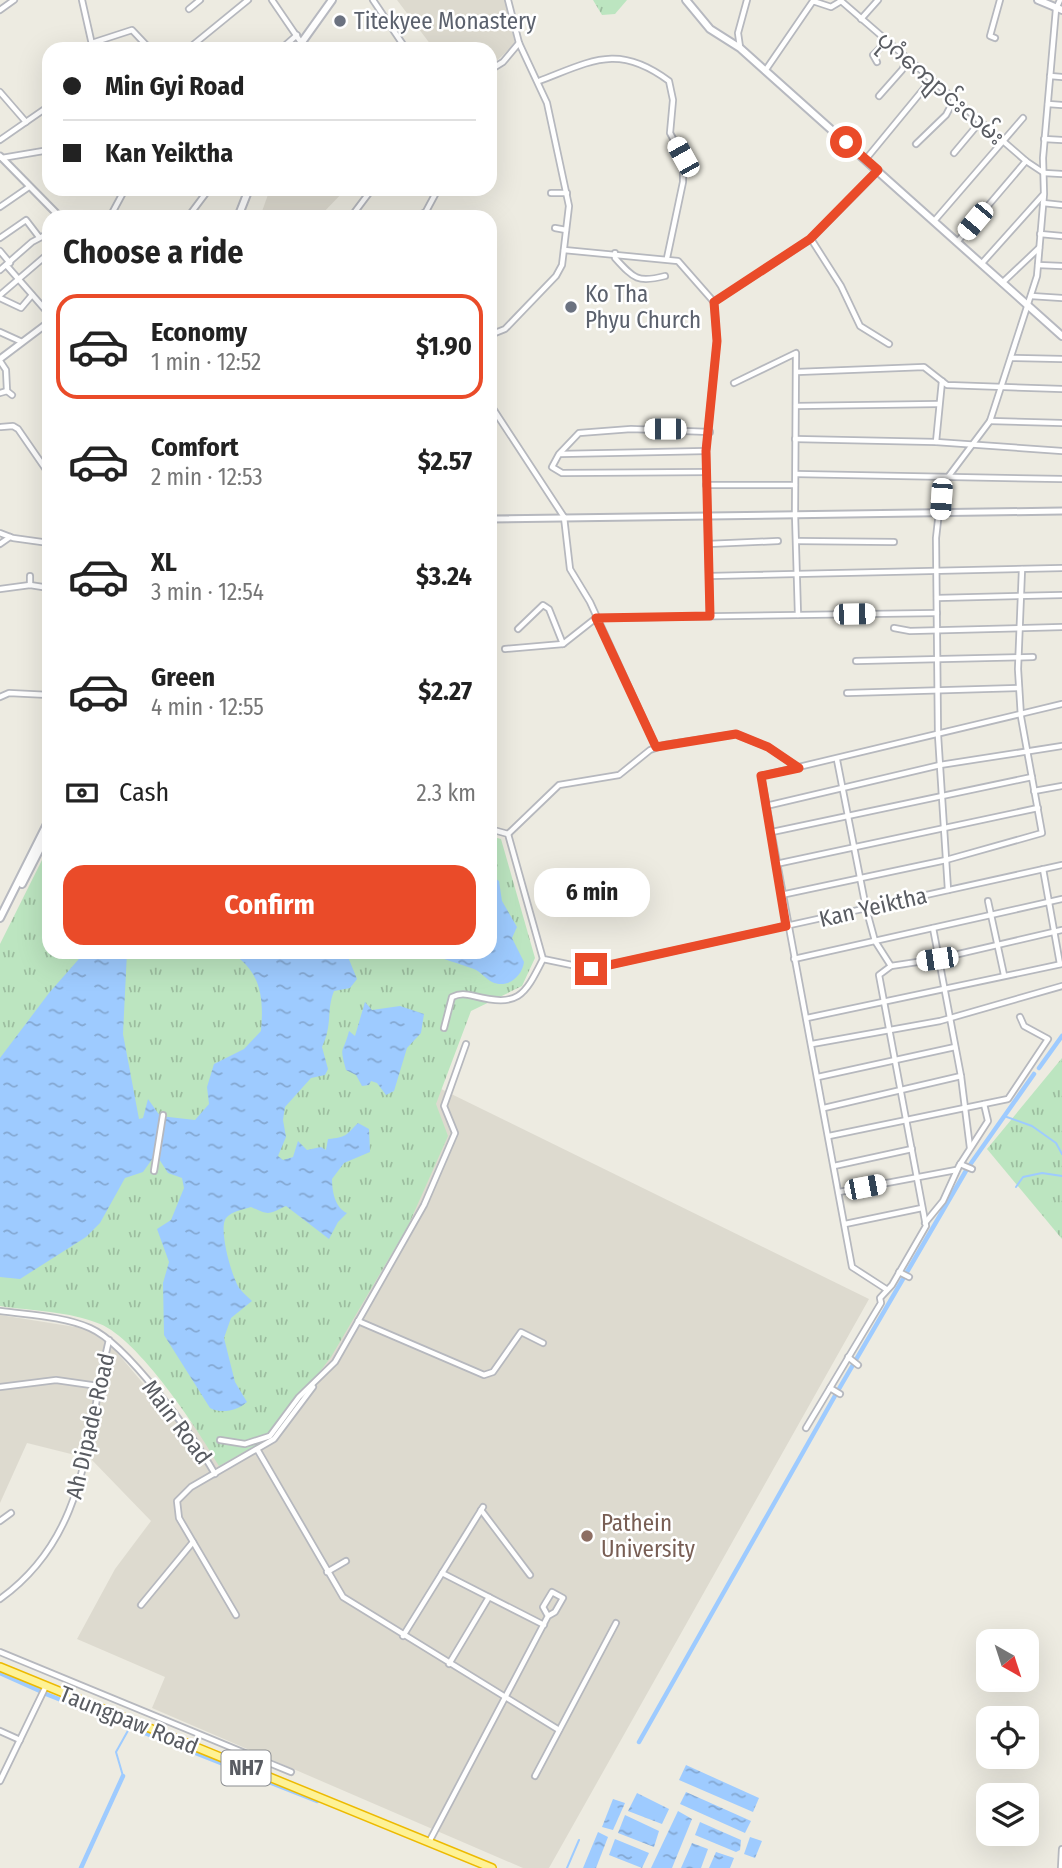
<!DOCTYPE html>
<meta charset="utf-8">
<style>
body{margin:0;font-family:"Fira Sans Condensed","Noto Sans Myanmar",sans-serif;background:#f6f6f6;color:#222;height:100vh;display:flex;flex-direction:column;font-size:26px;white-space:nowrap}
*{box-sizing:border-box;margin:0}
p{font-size:23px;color:#767676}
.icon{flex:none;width:38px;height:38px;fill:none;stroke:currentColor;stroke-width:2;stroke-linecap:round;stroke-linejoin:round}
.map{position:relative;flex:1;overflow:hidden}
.side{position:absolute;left:42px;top:210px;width:455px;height:749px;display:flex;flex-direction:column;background:#fff;border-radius:21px;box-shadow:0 7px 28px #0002}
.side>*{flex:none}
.top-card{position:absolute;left:42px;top:42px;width:455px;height:154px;border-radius:21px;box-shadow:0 7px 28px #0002;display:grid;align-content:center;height:154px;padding:0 21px;background:#fff}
.needle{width:46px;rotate:141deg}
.fabs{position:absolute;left:976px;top:1629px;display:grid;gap:14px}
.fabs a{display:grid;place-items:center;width:63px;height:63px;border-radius:14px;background:#fff;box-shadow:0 7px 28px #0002;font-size:35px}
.end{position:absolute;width:32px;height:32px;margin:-16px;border:9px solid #ea4b29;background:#fff;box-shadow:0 0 0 4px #fff}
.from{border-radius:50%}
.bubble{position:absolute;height:49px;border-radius:21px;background:#fff;box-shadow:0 7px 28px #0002;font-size:23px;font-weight:700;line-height:49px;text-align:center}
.car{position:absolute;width:21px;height:42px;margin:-21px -10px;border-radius:9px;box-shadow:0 0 5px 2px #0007;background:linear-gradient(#fff 24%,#345 0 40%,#fff 0 76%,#345 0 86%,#fff 0)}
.top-card b{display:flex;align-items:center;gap:24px;height:66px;font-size:26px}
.top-card b+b{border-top:2px solid #e0e0e0}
.top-card i{width:18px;height:18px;background:#222}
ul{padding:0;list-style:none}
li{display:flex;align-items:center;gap:21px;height:105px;margin:0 14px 10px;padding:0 7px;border:4px solid transparent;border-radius:21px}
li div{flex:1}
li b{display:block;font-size:26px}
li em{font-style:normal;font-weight:700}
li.active{border-color:#ea4b29}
li>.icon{width:63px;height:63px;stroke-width:1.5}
h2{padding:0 21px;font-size:32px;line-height:84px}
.pay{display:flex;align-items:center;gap:18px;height:77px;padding:0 21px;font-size:26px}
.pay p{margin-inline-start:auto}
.button{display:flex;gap:14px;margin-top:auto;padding:14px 21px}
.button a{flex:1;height:80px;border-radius:21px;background:#ea4b29;color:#fff;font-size:28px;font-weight:700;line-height:80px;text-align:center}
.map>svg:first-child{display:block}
</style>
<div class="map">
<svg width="1062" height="1868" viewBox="0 0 1062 1868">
<defs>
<pattern id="grass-tufts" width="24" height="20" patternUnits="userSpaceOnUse" patternTransform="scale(1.75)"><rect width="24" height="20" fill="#bce5c0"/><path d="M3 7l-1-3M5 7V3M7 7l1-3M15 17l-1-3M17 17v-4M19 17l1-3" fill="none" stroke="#9cbd9f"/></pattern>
<pattern id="water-ripples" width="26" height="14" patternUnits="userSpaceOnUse" patternTransform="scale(1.75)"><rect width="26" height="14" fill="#9ecbff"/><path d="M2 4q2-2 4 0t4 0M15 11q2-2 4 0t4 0" fill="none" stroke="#84a8d2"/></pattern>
</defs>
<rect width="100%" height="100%" fill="#edebe1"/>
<g fill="#dddacf">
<path d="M397,0H505L515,44L490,67V49H434Z"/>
<path d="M270,189H346L319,217H260Z"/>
<path d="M435,1086L869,1299L549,1868H523L152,1708L165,1677L77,1639L115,1569L151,1521L91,1459L27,1443L0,1503V1315L88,1329L114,1349L169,1414L203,1427Z"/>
</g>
<g fill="url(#grass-tufts)">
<path d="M593,0H627L615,14L602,15Z"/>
<path d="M490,836L501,839L535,958L522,986L471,1011L436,1104L448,1136L408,1226L331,1357L269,1438L219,1466C198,1429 138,1339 100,1324C69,1311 32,1311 0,1306V944L49,846V952H490Z"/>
<path d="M1062,1058V1239L987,1149Z"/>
</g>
<g fill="url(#water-ripples)">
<path d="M490,868L492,876L499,881L502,901L517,927L512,938L524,962C522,977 507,989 492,982C485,978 481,972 474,969C458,963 443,960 428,952H490Z"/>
<path d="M85,952H127L123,1034L139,1119L143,1118L148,1099L160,1116L195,1120L209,1104L207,1087L214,1064L244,1049L261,1031C264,997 261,971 230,952H346L357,979L350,988L334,991C326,1011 333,1024 322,1047L328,1069L325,1075L311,1078L285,1107L283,1120L286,1137L278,1156L283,1160L293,1157L298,1141L307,1150L321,1147L326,1150L328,1139C347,1137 345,1136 358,1123L369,1129L370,1152L344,1163L332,1179C332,1191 335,1208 347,1213L338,1222L329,1239L286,1206C267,1215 269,1215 251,1207C242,1210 232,1211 226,1218C218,1228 232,1279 240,1289C243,1293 248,1297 252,1301L231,1318L224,1338L235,1382L247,1402C237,1411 221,1414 210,1408L164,1335L163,1283L169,1262L157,1229L171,1220L184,1188L182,1178L168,1173L159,1159L153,1158L143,1172L125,1178L100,1223L86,1237L20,1279L0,1277V1058L49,993Z"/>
<path d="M365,1002L372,1010L400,1006L424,1014L421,1033L407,1048L394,1091L386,1095L377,1083L371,1081L369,1085L362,1086L356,1075L346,1070C339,1044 343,1055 349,1031L355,1036Z"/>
<path d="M686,1765L759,1798L753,1812L679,1780Z"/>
<path d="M686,1792L751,1821L745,1833L680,1804Z"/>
<path d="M637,1793L669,1809L662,1824L628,1811Z"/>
<path d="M613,1799L625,1803L613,1830L602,1827Z"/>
<path d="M678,1811L692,1819L672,1868H651Z"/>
<path d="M625,1815L659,1831L654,1847L618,1833Z"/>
<path d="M700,1822L741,1840L740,1850L736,1852L695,1835Z"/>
<path d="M598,1832L608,1837L596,1868H583Z"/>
<path d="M750,1837L762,1841L755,1858L744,1854Z"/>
<path d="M615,1839L649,1853L642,1868L609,1855Z"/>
<path d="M692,1843L708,1849L701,1868H681Z"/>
<path d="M716,1852L734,1858L730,1868H709Z"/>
</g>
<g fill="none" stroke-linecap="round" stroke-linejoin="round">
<g stroke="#9ecbff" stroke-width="2">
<path d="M1004,1116L1032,1126L1056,1143L1062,1154"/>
<path d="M1016,1187L1023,1177L1042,1173L1062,1176"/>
<path d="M123,1776L116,1752L130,1727"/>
<path d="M567,1868L579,1840"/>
</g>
<g stroke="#9ecbff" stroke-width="4.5">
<path d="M1039,1068L1062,1036"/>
<path d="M0,1673L40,1691"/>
<path d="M46,1694L317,1801"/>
<path d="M639,1742L836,1394L967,1169L1034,1074"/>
<path d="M81,1868L123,1776"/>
</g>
<g stroke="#b6b8be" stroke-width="8">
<g id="minor">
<path d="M82,0L93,49"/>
<path d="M272,0L300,41"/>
<path d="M373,0L406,49"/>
<path d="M840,0L1026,161L1044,173"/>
<path d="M189,9L200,0"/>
<path d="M0,10L14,0"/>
<path d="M861,19L878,0"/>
<path d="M995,38L990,36L1000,0"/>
<path d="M92,43L132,30L150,49"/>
<path d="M740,47L738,33L747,0"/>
<path d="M188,49L248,0"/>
<path d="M281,49L297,35"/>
<path d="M877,62L873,55L887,41"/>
<path d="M490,70L503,62L519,43"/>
<path d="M765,71L813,1L831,7L841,1"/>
<path d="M1050,76L1062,77"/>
<path d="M539,81C592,61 618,43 669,81L673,100L670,133L683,157V182L667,258"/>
<path d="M0,92L26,122"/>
<path d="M879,96L902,70L907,60"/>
<path d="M1048,104L1062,105"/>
<path d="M1044,139L1062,140"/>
<path d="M0,140L49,106"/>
<path d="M916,144L946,115L954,100"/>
<path d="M954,153L980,122"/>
<path d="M2,158L49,150"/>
<path d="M866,159L931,80"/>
<path d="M1044,173L1062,174"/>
<path d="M551,193H567"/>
<path d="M1043,203L1062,205"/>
<path d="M0,207L29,187"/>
<path d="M110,217L125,189"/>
<path d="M188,217L209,189"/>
<path d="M351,217L372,189"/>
<path d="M414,217L424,213"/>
<path d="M423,217L438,189"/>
<path d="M935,220L1023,118"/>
<path d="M555,228L566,230"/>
<path d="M1040,234L1062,236"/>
<path d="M0,238L26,220L39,237"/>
<path d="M811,239L841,286L860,326L889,344"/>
<path d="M958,241L1026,161"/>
<path d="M564,250L678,261L714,302L717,341L706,451L710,616"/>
<path d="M0,251L10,263"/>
<path d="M615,253V258C634,279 638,283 665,276"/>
<path d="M983,262L1043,195"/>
<path d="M1038,265L1062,266"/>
<path d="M7,266L49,314"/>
<path d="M0,270L32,242L49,233"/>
<path d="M1002,283L1039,248"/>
<path d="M0,295L49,253"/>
<path d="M1031,296L1062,298"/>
<path d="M0,298L21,308L32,295"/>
<path d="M714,302L811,239L878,171"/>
<path d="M0,332L22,342"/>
<path d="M490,335L505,329L556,276L562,265L569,206L547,103L519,43L508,0"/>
<path d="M1012,358L1062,359"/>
<path d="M0,361L6,370L7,391L12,395"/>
<path d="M797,372L924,367L947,385L1062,389"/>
<path d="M734,383L796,353L795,514L798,615"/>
<path d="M0,393L7,391"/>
<path d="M490,404L564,517"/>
<path d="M796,406L938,404"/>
<path d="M990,421L1062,423"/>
<path d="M1,427L13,426L18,429L49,474"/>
<path d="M795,439L936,442L1062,451"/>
<path d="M936,442L942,381"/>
<path d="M560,454L706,451"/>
<path d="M707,472L562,473L552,467L559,454L579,433L631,429L710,432"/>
<path d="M796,474L1062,479"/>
<path d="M706,485H795"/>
<path d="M564,517L570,569L590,602L656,747"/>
<path d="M0,533L13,538L49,543"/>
<path d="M490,535V534"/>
<path d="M797,541L894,542"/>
<path d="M0,544L10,537"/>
<path d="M708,544L778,541"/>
<path d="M30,576V585"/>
<path d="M710,576L1062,568"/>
<path d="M0,589L30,585L49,588"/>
<path d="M937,598L1062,595"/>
<path d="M894,628L910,631L1062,627"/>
<path d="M518,629L543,605L549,609L563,644"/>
<path d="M505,649L563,644L596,618L937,613"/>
<path d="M856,661L1033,657"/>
<path d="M847,693L1019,688"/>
<path d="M0,697L9,693L49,695"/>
<path d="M837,760L866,908L875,941L891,966"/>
<path d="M1034,791L1062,786"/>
<path d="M766,806L940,765L1062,746"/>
<path d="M490,829L508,834L543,959L591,969L1062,865"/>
<path d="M772,832L1032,777"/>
<path d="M508,834L559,785L619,775L650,750L664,745L736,734L768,747L799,768"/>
<path d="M776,864L1038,808"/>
<path d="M1043,869L1060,964"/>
<path d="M948,890L938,735L936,538L942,485L990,421L1037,276L1044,194L1043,158L1056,9L1060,0"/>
<path d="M781,895L946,860L1042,833L1021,717L1018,669L1022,569"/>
<path d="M988,901L1004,975"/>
<path d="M794,959L1062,899"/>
<path d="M807,1018L1062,964"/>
<path d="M444,1028L452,997C460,993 466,994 474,996C518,1007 524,997 543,959"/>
<path d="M812,1044L940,1021L1062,986"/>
<path d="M961,1076L970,1148"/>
<path d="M818,1077L955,1047"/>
<path d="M824,1108L961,1076L933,928"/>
<path d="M829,1136L1008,1099L1048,1039L1024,1026L1020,1017"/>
<path d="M960,1164L972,1169"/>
<path d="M834,1166L912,1149"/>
<path d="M154,1171L163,1115"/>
<path d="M839,1192L956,1170"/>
<path d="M925,1223L943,1201L959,1166L988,1121L984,1104"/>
<path d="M845,1224L922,1208"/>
<path d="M899,1272L909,1277"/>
<path d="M886,1289L852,1267L761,776L1062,704"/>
<path d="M0,1311C28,1315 63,1316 90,1328C127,1344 194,1437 215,1474"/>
<path d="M358,1321L484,1375L493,1372L521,1332L543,1343"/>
<path d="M848,1357L858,1365"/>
<path d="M0,1387L56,1380L98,1386"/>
<path d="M830,1388L840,1394"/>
<path d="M806,1428L881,1303L880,1298L892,1285L926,1226L879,975L891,966L937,959L1062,930"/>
<path d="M220,1440L245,1444L270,1436L299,1397L335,1362L424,1205L455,1133L444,1106L466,1044"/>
<path d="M257,1449L343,1597L559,1730"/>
<path d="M481,1510L530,1575"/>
<path d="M0,1521L11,1513"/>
<path d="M327,1572L346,1561"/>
<path d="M442,1573L544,1625"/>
<path d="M0,1599C89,1535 85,1438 109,1340"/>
<path d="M141,1605L193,1542"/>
<path d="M236,1615L179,1518L177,1501L191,1487L274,1439L313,1387"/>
<path d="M403,1636L483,1507"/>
<path d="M0,1652L291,1772"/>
<path d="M449,1664L489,1597"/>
<path d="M0,1731L20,1740"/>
<path d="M535,1776L616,1623"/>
<path d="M0,1781L46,1686"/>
<path d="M429,1842L548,1616L555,1612L563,1598L552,1592L543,1607L548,1616"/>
<path d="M1061,1868L1062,1849"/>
</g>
</g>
<g stroke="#b6b8be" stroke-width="9">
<g id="tertiary">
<path d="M0,156L60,217"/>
<path d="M0,359L49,322"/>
<path d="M490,519L1062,511"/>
</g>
</g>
<g stroke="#b7b9c0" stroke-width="10">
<g id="secondary">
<path d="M686,0L710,29L740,48L1062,336"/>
<path d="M1038,0L1062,10"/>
<path d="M297,49L332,0"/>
<path d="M238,217L249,189"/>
<path d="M22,884L49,831"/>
<path d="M0,918L49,820"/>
</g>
</g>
<g stroke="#edba00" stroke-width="10">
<path id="trunk" d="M0,1667L492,1868"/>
</g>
<use href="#minor" stroke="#fff" stroke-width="4.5"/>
<use href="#tertiary" stroke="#fff" stroke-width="5"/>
<use href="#secondary" stroke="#fff" stroke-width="6"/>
<use href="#trunk" stroke="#fef295" stroke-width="7"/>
</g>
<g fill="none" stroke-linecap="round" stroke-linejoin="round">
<path stroke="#ea4b29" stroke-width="9" d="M591,969L786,926L761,776L799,768L768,747L736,734L656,747L596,618L710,616L706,451L717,341L714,302L810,239L878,170L846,142"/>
</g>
<g fill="#6b7280" stroke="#fff" stroke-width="2.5">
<circle cx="340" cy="21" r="7"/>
<circle cx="571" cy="307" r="7"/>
</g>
<circle fill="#8d6e63" stroke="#fff" stroke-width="2.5" cx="587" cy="1536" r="7"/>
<g text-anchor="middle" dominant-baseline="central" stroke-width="5" stroke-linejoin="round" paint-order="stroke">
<rect fill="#fff" stroke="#8b8d91" stroke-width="2" x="221.5" y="1750.5" width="49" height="35" rx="5"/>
<g font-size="21" font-weight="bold" fill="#595c62">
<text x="246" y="1768">NH7</text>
</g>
<g font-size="23" fill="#5b616d" stroke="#fff" text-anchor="start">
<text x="354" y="21">Titekyee Monastery</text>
<text x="585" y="294">Ko Tha<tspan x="585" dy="26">Phyu Church</tspan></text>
</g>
<g font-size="23" fill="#595c62" stroke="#fff">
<text transform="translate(941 88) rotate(41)">ပုဂံကျောင်းလမ်း</text>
<text transform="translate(873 907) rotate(-13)">Kan Yeiktha</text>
<text transform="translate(177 1422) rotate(53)">Main Road</text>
<text transform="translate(90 1426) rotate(-77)">Ah Dipade Road</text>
<text transform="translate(129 1720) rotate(22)">Taungpaw Road</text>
</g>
<g font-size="23" fill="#785e54" stroke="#fff" text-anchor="start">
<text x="601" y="1523">Pathein<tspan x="601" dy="26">University</tspan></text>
</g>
</g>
</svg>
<div class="fabs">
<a><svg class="needle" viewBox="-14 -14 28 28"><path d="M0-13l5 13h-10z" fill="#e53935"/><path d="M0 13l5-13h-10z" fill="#767676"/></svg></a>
<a><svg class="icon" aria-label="locate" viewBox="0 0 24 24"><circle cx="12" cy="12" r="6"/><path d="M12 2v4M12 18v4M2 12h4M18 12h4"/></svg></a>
<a><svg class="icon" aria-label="layers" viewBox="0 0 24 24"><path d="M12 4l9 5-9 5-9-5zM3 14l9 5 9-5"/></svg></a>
</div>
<i class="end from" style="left:846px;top:142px"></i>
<i class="end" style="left:591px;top:969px"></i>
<div class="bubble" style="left:534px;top:868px;width:116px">6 min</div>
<i class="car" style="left:683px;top:157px;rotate:331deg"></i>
<i class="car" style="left:975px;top:221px;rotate:220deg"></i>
<i class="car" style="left:665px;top:429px;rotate:270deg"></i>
<i class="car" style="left:941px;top:499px;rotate:184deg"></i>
<i class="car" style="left:854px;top:614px;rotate:89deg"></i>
<i class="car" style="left:937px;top:959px;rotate:262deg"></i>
<i class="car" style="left:865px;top:1187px;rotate:79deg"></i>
<div class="top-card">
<b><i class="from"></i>Min Gyi Road</b>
<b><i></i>Kan Yeiktha</b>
</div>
<section class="side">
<h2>Choose a ride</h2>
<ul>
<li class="active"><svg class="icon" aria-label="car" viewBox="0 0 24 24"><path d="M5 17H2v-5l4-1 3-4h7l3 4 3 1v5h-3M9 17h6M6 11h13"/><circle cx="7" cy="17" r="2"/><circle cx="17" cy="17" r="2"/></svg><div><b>Economy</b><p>1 min · 12:52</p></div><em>$1.90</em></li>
<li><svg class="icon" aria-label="car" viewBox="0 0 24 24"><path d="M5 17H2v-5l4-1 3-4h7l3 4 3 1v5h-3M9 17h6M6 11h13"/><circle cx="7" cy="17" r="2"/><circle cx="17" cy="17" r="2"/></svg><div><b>Comfort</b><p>2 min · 12:53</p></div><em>$2.57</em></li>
<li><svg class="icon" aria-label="car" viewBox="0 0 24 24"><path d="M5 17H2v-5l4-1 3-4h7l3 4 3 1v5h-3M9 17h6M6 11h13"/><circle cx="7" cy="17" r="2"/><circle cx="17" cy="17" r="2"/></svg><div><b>XL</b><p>3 min · 12:54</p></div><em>$3.24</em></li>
<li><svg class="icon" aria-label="car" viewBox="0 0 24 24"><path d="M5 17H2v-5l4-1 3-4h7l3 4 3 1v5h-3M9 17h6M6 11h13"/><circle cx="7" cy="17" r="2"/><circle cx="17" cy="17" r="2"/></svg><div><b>Green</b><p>4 min · 12:55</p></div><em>$2.27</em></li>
</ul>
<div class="pay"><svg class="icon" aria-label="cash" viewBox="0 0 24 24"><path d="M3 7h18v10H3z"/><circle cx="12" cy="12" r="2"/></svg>Cash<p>2.3 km</p></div>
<div class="button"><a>Confirm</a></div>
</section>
</div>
